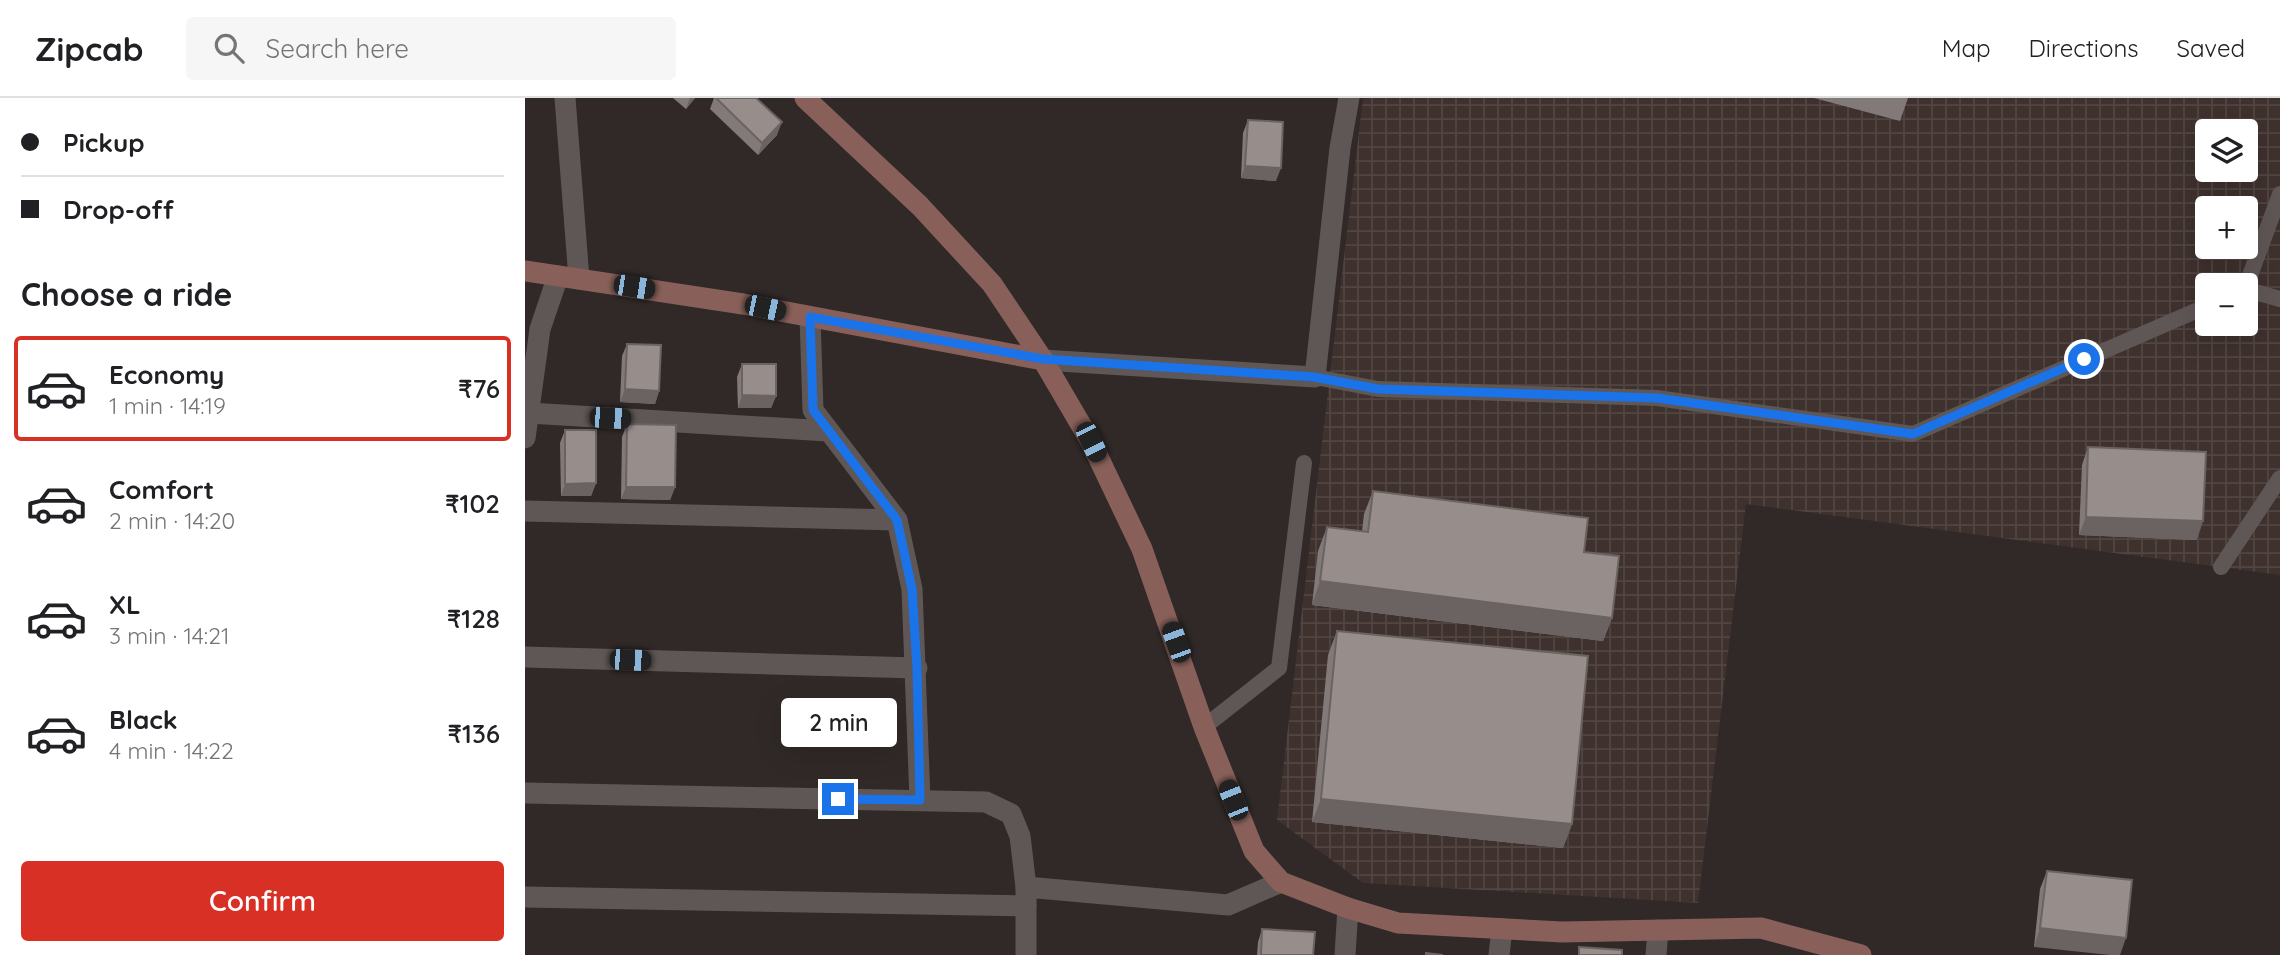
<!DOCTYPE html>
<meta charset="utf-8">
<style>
body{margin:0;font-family:Quicksand,sans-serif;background:#f6f6f6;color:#202124;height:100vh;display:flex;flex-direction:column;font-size:26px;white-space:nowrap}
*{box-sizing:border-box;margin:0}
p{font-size:23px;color:#757577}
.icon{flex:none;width:38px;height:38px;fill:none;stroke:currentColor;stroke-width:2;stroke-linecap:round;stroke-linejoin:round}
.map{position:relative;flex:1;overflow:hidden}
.panel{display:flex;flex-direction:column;background:#fff;width:525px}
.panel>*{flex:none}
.guide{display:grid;align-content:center;height:154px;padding:0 21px;background:#fff}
.controls{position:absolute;left:1670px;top:21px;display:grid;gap:14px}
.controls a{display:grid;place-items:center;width:63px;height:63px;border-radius:7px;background:#fff;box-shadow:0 7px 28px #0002;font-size:35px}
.end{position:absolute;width:32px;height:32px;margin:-16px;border:9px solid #1a73e8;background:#fff;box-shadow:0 0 0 4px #fff}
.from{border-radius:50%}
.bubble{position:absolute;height:49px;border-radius:7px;background:#fff;box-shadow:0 7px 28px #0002;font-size:23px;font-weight:600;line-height:49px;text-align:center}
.car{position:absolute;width:21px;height:42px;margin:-21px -10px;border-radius:9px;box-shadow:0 0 5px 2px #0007;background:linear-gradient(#222 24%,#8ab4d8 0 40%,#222 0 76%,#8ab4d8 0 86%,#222 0)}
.guide b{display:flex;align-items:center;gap:24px;height:66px;font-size:26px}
.guide b+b{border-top:2px solid #e0e0e0}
.guide i{width:18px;height:18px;background:#202124}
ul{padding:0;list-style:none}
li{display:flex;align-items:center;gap:21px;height:105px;margin:0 14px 10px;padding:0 7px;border:4px solid transparent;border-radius:7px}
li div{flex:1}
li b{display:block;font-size:26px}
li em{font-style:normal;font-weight:600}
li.on{border-color:#d93025}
li>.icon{width:63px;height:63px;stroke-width:1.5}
h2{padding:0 21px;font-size:32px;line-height:84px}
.cta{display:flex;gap:14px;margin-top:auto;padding:14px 21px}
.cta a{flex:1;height:80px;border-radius:7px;background:#d93025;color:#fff;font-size:28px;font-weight:600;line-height:80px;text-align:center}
header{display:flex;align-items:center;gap:42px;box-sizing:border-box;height:98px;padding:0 35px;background:#fff;border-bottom:2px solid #e0e0e0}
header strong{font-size:33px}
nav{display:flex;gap:38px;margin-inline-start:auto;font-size:24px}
.search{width:490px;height:63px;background:#f6f6f6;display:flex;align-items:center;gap:18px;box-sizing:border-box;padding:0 24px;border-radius:7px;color:#757577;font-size:26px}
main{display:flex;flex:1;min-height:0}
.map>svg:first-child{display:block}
</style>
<header>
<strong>Zipcab</strong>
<div class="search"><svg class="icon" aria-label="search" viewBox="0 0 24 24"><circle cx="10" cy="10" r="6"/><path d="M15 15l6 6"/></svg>Search here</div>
<nav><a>Map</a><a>Directions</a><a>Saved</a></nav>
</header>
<main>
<section class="panel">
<div class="guide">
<b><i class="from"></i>Pickup</b>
<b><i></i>Drop-off</b>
</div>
<h2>Choose a ride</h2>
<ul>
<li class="on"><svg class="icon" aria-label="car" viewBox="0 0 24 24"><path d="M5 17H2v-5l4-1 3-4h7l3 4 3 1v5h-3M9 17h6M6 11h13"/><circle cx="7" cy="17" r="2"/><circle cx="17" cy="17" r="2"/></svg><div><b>Economy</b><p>1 min · 14:19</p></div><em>₹76</em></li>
<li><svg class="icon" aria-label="car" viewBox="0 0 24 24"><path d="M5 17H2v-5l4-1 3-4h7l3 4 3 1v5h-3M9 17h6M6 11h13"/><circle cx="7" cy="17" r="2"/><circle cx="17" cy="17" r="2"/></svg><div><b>Comfort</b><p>2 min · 14:20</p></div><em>₹102</em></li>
<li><svg class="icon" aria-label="car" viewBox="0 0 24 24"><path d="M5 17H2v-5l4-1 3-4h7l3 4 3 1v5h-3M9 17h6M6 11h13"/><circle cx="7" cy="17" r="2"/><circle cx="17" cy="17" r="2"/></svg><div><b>XL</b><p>3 min · 14:21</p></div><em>₹128</em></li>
<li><svg class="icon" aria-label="car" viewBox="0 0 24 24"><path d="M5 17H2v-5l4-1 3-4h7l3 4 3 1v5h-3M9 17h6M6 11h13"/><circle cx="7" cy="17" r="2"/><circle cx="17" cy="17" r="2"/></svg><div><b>Black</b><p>4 min · 14:22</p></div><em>₹136</em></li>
</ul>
<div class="cta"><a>Confirm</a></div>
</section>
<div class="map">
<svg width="1755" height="857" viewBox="0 0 1755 857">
<defs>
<pattern id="industrial-grid" width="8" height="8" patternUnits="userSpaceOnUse" patternTransform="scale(1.75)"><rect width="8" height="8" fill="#3e312e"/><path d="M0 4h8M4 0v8" fill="none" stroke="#514542"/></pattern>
</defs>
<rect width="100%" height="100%" fill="#302927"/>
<path fill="url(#industrial-grid)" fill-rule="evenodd" d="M838,0H1755V477L1221,406L1173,805L838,785L752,722ZM1682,33H1720V72H1682ZM1682,110H1720V149H1682ZM1682,187H1720V226H1682Z"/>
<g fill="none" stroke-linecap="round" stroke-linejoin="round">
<g stroke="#5f5755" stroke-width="16">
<path d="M1720,191L1755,96"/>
<path d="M1720,191L1755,201"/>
<path d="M790,279L853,291L1132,300L1388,336L1682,208"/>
<path d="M1696,469L1755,380"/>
<path d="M679,629L754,570L779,365"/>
</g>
<g stroke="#5f5755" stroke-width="21">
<path d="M40,0L54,181"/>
<path d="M285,219L288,312L372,422L387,491L395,702"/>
<path d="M518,262L790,279L815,50L824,0"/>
<path d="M4,315L303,333"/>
<path d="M0,340L15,231L33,178"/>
<path d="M0,413L372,422"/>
<path d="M0,559L392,570"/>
<path d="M0,695L461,704L486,716L495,738L501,789"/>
<path d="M0,799L501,808"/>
<path d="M501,857V789L703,807L756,784"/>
<path d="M820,857L823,810"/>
<path d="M974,857L977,831"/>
<path d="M1131,857L1133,832"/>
</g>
<g stroke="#886059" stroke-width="21">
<path d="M280,0L395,108L467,186L518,262L566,344L617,451L679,629L729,753L756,784L823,810L873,825L1037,834L1236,830L1336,857"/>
<path d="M0,173L218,206L518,262"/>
</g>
</g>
<g fill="#827a78">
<path d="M148,0H170L161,11Z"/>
<path d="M189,0H231L252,37L233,57L185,11Z"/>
<path d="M1289,0H1383L1375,23Z"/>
<path d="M723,22L751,83L716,80L718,35Z"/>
<path d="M102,246L134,293L130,306L95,304L97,258Z"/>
<path d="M217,266L251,298L246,310H213L212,279Z"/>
<path d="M102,326L150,389L145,402L96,401L97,339Z"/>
<path d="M40,332L71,385L66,398H36L35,345Z"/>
<path d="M1563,349L1672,442L1554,437L1557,367Z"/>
<path d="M848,393L1059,454L1087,520L1078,543L787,507L793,453L802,429L837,433L839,416Z"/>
<path d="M812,533L1047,726L1038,750L787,724L803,557Z"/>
<path d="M1522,773L1607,782L1509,849L1515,791Z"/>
<path d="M737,831L788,857H732L733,844Z"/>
</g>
<g fill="#6a6362">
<path d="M165,0H170L161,11Z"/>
<path d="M257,24L252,37L233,57L237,45Z"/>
<path d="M720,68L756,70L751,83L716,80Z"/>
<path d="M100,291L134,293L130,306L95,304Z"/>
<path d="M217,297L251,298L246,310H213Z"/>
<path d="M71,385L66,398H36L40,386Z"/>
<path d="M101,389H150L145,402L96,401Z"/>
<path d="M1561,419L1678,423L1672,442L1554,437Z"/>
<path d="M795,483L1087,520L1078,543L787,507Z"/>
<path d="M796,701L1047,726L1038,750L787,724Z"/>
<path d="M1515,830L1601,840L1595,857H1585L1509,849Z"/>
</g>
<g fill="#978e8c" stroke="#6a6362" stroke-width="2">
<path d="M191,0H231L257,24L237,45Z"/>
<path d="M723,22L758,24L756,70L720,68Z"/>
<path d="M102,246L136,247L134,293L100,291Z"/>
<path d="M217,266H251V298L217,297Z"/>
<path d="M102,326L151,327L150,389H101Z"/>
<path d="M40,332H71V385L40,386Z"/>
<path d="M1563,349L1681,354L1678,423L1561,419Z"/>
<path d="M848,393L1063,420L1059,454L1094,458L1087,520L795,483L802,429L843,434Z"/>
<path d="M812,533L1063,558L1047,726L796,701Z"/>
<path d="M1522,773L1607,782L1601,840L1515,830Z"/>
<path d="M737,831L790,834L788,857H736Z"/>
<path d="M1054,849L1097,852V857H1054Z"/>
<path d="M901,855L918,857H901Z"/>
</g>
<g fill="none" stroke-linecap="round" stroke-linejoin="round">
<path stroke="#1a73e8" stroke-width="9" d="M313,701L395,702L392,570L387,491L372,422L288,312L285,219L518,261L789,279L853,291L1132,300L1388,336L1559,261"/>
</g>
</svg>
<div class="controls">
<a><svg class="icon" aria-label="layers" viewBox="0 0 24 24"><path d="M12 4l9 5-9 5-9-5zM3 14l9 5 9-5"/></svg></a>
<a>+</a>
<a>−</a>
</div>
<i class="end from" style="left:1559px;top:261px"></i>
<i class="end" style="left:313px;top:701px"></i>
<div class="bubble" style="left:256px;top:600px;width:116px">2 min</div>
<i class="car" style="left:109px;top:189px;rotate:99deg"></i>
<i class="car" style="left:240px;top:210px;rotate:102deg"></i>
<i class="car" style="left:85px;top:320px;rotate:93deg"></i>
<i class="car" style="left:566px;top:344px;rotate:154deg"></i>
<i class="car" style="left:651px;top:544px;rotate:340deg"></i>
<i class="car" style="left:105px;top:562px;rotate:92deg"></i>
<i class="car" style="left:708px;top:702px;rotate:338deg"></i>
</div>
</main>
